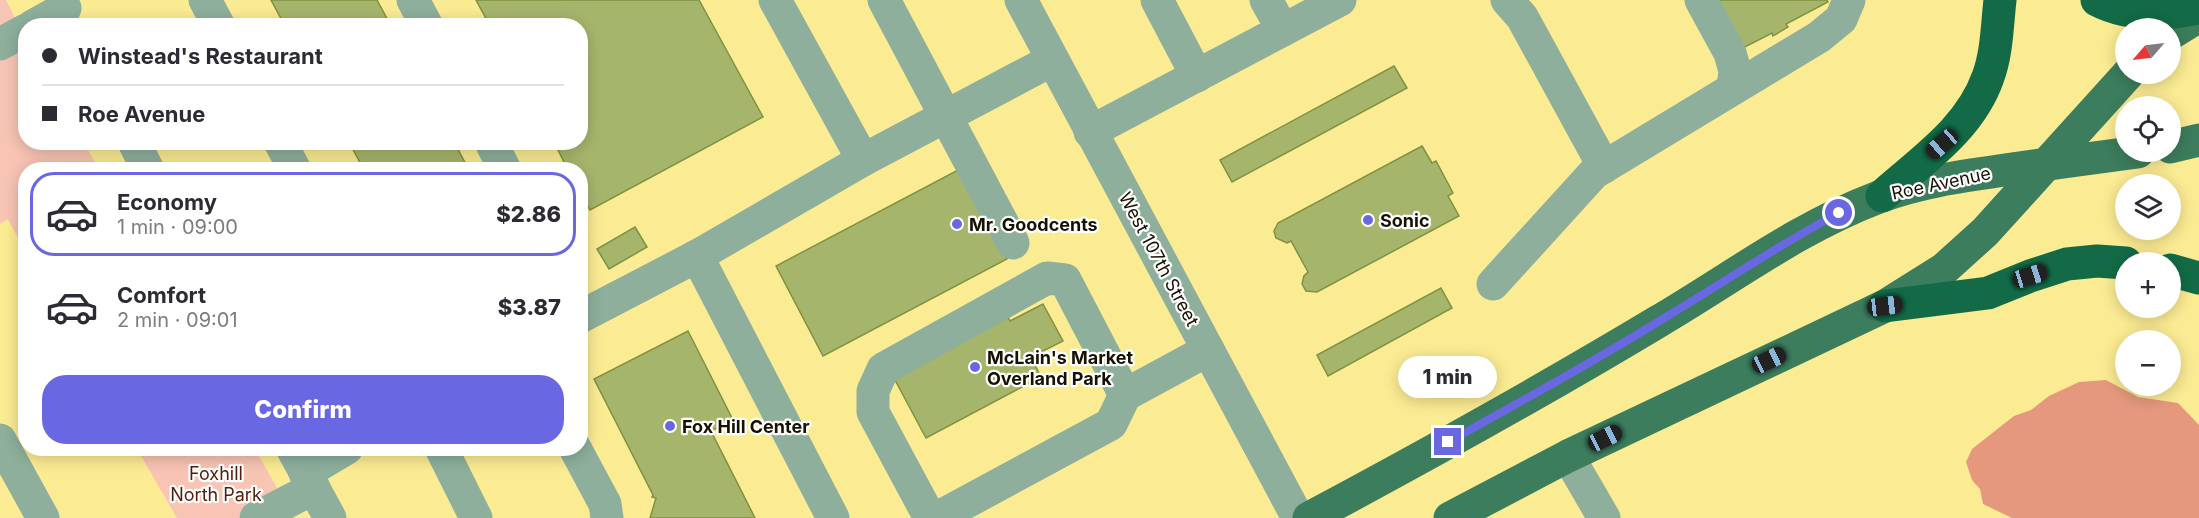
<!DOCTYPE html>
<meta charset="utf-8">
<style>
body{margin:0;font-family:Inter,sans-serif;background:#f2f2f3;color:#2b2b33;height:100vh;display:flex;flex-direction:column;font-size:22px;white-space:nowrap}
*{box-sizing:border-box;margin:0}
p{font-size:20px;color:#7c7c81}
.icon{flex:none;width:33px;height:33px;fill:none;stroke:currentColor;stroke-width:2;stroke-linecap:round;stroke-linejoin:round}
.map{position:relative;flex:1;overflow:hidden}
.details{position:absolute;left:18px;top:162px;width:570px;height:294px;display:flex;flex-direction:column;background:#fff;border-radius:24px;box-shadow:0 3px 15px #0003}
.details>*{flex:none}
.hud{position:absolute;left:18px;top:18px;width:570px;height:132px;border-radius:24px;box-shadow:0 3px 15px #0003;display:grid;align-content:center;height:132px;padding:0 24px;background:#fff}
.needle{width:39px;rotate:242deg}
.fabs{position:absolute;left:2115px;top:18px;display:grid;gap:12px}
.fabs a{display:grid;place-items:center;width:66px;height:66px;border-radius:50%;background:#fff;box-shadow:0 3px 15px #0003;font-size:30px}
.end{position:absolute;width:27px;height:27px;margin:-14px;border:8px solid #6968e2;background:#fff;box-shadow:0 0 0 3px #fff}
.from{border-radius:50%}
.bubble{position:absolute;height:42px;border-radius:21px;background:#fff;box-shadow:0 3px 15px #0003;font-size:20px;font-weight:800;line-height:42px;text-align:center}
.car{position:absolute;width:18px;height:36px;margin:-18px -9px;border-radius:8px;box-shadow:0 0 4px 2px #0007;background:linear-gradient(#222 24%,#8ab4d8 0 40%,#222 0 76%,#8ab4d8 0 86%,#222 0)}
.hud b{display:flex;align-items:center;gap:21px;height:57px;font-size:22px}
.hud b+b{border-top:2px solid #e1e1e2}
.hud i{width:15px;height:15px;background:#2b2b33}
ul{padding:10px 0 0;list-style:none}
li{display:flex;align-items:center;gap:18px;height:84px;margin:0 12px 9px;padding:0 12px;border:3px solid transparent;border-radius:24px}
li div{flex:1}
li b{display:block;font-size:22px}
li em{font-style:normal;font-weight:800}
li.on{border-color:#6968e2}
li>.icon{width:54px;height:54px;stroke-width:1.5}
.action{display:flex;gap:12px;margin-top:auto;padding:12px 24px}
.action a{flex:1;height:69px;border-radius:24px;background:#6968e2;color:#fff;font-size:24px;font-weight:800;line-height:69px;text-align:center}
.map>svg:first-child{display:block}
</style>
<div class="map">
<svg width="2199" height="518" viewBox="0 0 2199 518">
<rect width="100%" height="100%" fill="#fbeb93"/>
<g fill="#f8c4b3">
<path d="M0,0H6L25,38L26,142L84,143L99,169L26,170L25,251L8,219L0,224Z"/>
<path d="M137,449H255L294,518H177Z"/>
</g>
<path fill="#e5987e" d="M2106,380L2138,397L2178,403L2199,425V518H2012L1983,504L1980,489L1972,480L1966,462L1972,449L2014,416L2031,410L2049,396L2079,382Z"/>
<g fill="#a5b66c" stroke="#80913f" stroke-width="1.5">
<path d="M271,0H377L391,26H285Z"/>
<path d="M476,0H699L763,117L590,210L580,192V170H568L554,142H580V26H490Z"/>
<path d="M1710,0H1827L1828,2L1786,24L1788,27L1773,36L1772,33L1737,51Z"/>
<path d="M1394,66L1407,88L1232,182L1220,160Z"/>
<path d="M349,142H454L469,170H364Z"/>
<path d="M1422,146L1432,163L1436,161L1453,193L1448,196L1459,216L1317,292L1306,291L1302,284L1304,276L1308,272L1291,241L1287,243L1276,238L1274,231L1278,223Z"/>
<path d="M960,169L1007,259L823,356L776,266Z"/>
<path d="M635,227L647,247L609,269L597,249Z"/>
<path d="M1441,288L1452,308L1328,376L1317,355Z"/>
<path d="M1043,304L1063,341L1031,357L1041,377L926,438L894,378L1008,317L1010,321Z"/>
<path d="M688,331L733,420L711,431L755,518H650L656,498L652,497L653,495L594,379Z"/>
</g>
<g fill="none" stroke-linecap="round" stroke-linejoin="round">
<g stroke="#8eaf9c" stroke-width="33">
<path d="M205,0L219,26"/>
<path d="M413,0L427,26"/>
<path d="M775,0L863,160"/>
<path d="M884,0L1013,243"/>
<path d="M1021,0L1298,518"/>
<path d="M1157,0L1197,76"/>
<path d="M1266,0L1283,30"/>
<path d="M1507,0L1522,17L1604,167"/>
<path d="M1701,0L1730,53L1735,71L1733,88"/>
<path d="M33,26L65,8"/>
<path d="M0,44L26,30"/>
<path d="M1090,132L1340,0"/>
<path d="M134,142L148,170"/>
<path d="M280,142L295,170"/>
<path d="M491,142L505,170"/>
<path d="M697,256L833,518"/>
<path d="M1493,284L1594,173L1819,37L1841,19L1849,0"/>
<path d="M580,317L697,256L863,160L1052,60"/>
<path d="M0,440L43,518"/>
<path d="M292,448L330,518"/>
<path d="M441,448L476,518"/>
<path d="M575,448L605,504L607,518"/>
<path d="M1568,456L1604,518"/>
<path d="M305,473L347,448"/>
<path d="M256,518L314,488"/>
<path d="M930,518L873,412V391L883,369L1047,278L1065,280L1125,395"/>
<path d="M937,518L1111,424L1125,395L1208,350"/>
</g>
<g stroke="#3c7d5d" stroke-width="33">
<path d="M2170,34L2199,16"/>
<path d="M2170,147L2199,140"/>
<path d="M1309,518C1427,455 1544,390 1659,321C1732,278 1799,227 1879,197C1924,180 1972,175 2019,168C2059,163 2098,157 2138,152"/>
<path d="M1450,518L1568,456L1885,306L1944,269L1985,232L2128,74"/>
</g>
<g stroke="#126b46" stroke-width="33">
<path d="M2097,0C2128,16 2165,15 2199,8"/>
<path d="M1882,196C1921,161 1970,129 1988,77C1997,53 1997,26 2000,0"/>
<path d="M2170,270L2199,278"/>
<path d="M1885,306L1988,293L2030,276L2067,264L2097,261L2126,263"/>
</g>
</g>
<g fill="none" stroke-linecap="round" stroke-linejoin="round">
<path stroke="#6968e2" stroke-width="8" d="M1448,442C1524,400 1600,358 1674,312C1729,279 1782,243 1839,213"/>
</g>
<g fill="#6968e2" stroke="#fff" stroke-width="2">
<circle cx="1368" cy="220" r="6"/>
<circle cx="957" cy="224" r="6"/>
<circle cx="975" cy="367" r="6"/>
<circle cx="670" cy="426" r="6"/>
</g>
<g text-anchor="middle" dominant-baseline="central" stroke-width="4.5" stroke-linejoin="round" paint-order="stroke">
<g font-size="18" fill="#161100" stroke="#fff">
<text transform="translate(1941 183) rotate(-12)">Roe Avenue</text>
<text transform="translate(1159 259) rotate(62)">West 107th Street</text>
</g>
<g font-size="18" font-weight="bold" fill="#161100" stroke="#fff" text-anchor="start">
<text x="1380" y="220">Sonic</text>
<text x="969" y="224">Mr. Goodcents</text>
<text x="987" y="357">McLain's Market<tspan x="987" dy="21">Overland Park</tspan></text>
<text x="682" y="426">Fox Hill Center</text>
</g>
<g font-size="18" fill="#4f1e0d" stroke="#fff">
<text x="216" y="473">Foxhill<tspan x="216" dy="21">North Park</tspan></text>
</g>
</g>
</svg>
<div class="fabs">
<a><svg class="needle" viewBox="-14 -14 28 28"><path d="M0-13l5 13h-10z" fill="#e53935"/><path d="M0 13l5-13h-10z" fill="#7c7c81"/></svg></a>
<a><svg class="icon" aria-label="locate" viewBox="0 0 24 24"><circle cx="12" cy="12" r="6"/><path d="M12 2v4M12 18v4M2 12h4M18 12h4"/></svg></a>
<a><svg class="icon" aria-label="layers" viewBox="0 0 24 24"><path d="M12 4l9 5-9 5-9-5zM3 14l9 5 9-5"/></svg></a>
<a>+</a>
<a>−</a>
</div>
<i class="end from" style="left:1839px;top:213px"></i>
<i class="end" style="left:1448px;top:442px"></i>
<div class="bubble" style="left:1398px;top:356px;width:99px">1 min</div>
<i class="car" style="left:1942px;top:144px;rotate:229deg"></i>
<i class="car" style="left:2030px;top:276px;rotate:73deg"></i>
<i class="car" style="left:1885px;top:306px;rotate:83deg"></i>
<i class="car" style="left:1769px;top:360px;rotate:65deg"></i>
<i class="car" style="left:1605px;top:438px;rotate:64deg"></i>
<div class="hud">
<b><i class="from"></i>Winstead's Restaurant</b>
<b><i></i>Roe Avenue</b>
</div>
<section class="details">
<ul>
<li class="on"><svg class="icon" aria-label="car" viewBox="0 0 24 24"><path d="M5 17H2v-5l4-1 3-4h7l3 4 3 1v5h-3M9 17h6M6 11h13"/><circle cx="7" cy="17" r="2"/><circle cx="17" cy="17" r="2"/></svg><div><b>Economy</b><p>1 min · 09:00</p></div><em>$2.86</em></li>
<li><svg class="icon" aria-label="car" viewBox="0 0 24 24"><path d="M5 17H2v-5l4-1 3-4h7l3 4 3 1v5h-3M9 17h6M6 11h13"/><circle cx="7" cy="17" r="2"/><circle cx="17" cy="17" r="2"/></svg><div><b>Comfort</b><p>2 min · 09:01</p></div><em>$3.87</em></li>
</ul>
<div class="action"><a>Confirm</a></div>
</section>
</div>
